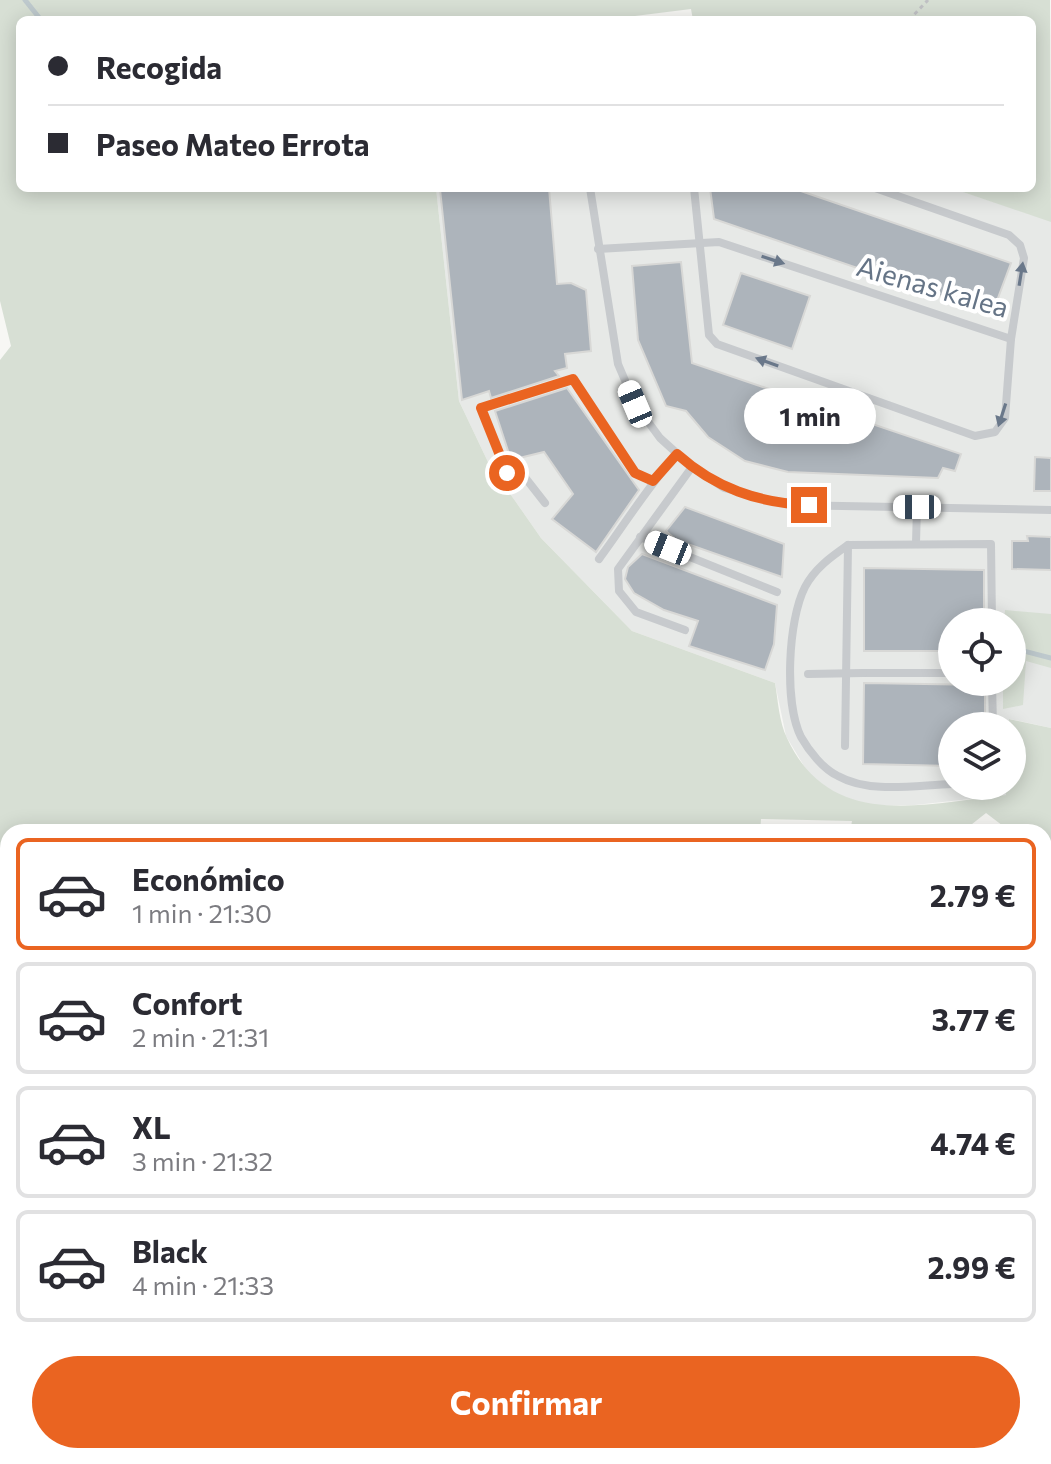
<!DOCTYPE html>
<html lang="es">
<meta charset="utf-8">
<style>
body{margin:0;font-family:Commissioner,sans-serif;background:#f7f7f7;color:#2b2b33;height:100vh;display:flex;flex-direction:column;font-size:30px;white-space:nowrap}
*{box-sizing:border-box;margin:0}
p{font-size:26px;color:#7c7c81}
.icon{flex:none;width:44px;height:44px;fill:none;stroke:currentColor;stroke-width:2;stroke-linecap:round;stroke-linejoin:round}
.map{position:relative;flex:1;overflow:hidden}
.drawer{position:absolute;left:0px;top:824px;width:1052px;height:640px;display:flex;flex-direction:column;background:#fff;border-radius:24px 24px 0 0;box-shadow:0 4px 20px #0003}
.drawer>*{flex:none}
.banner{position:absolute;left:16px;top:16px;width:1020px;height:176px;border-radius:12px;box-shadow:0 4px 20px #0003;display:grid;align-content:center;height:176px;padding:0 32px;background:#fff}
.fabs{position:absolute;left:938px;top:608px;display:grid;gap:16px}
.fabs a{display:grid;place-items:center;width:88px;height:88px;border-radius:50%;background:#fff;box-shadow:0 4px 20px #0003;font-size:40px}
.end{position:absolute;width:36px;height:36px;margin:-18px;border:10px solid #ea6421;background:#fff;box-shadow:0 0 0 4px #fff}
.from{border-radius:50%}
.bubble{position:absolute;height:56px;border-radius:28px;background:#fff;box-shadow:0 4px 20px #0003;font-size:26px;font-weight:700;line-height:56px;text-align:center}
.car{position:absolute;width:24px;height:48px;margin:-24px -12px;border-radius:10px;box-shadow:0 0 6px 2px #0007;background:linear-gradient(#fff 24%,#345 0 40%,#fff 0 76%,#345 0 86%,#fff 0)}
.banner b{display:flex;align-items:center;gap:28px;height:76px;font-size:30px}
.banner b+b{border-top:2px solid #e1e1e2}
.banner i{width:20px;height:20px;background:#2b2b33}
ul{padding:14px 0 0;list-style:none}
li{display:flex;align-items:center;gap:24px;height:112px;margin:0 16px 12px;padding:0 16px;border:4px solid #e1e1e2;border-radius:12px}
li div{flex:1}
li b{display:block;font-size:30px}
li em{font-style:normal;font-weight:700}
li.on{border-color:#ea6421}
li>.icon{width:72px;height:72px;stroke-width:1.5}
.cta{display:flex;gap:16px;margin-top:auto;padding:16px 32px}
.cta a{flex:1;height:92px;border-radius:48px;background:#ea6421;color:#fff;font-size:32px;font-weight:700;line-height:92px;text-align:center}
.map>svg:first-child{display:block}
</style>
<div class="map">
<svg width="1051" height="1464" viewBox="0 0 1051 1464">
<rect width="100%" height="100%" fill="#f7f7f4"/>
<g fill="#e7e9e7" fill-rule="evenodd">
<path d="M436,188H951L1051,221V728L1010,719L1009,726H952V786H1006V795L915,805L873,806L840,797L810,776L786,736L775,683L632,631L541,538L488,462L459,401ZM952,622H1012V682H952Z"/>
<path d="M1051,842V1051L1044,1036V852Z"/>
</g>
<g fill="#d7dfd4">
<path d="M0,0H1050L1051,222L951,188H1032V20H693L691,9L603,20H20V188H436L459,401L488,462L541,538L632,631L775,683C778,700 779,722 787,738C830,831 923,804 1006,795V786H1012V726H1009V719L1051,728V842L1044,852V832H1011L986,813L962,832H850L852,821L761,819L760,832H8V1119L0,1123V360L11,346L0,301Z"/>
<path d="M1005,610L1051,614V668L1026,661L1023,705L1003,709V682H1012V622H1004Z"/>
<path d="M8,1237V1456H261L267,1464H0V1238Z"/>
<path d="M1044,1420L1051,1431V1464H955L948,1456H1044Z"/>
<path d="M352,1456H600L544,1464H353Z"/>
<path d="M713,1456H864L869,1464H762Z"/>
</g>
<g fill="none" stroke-linecap="round" stroke-linejoin="round">
<g stroke="#bec9cd" stroke-width="5">
<path d="M25,0L41,20"/>
<path d="M1012,648L1051,658"/>
</g>
</g>
<g fill="#adb4bb" stroke="#d8d8d6" stroke-width="2">
<path d="M549,188L557,284L571,283L586,290L591,351L565,354L567,368L555,371L559,376L491,398L489,391L462,400L440,189Z"/>
<path d="M710,188H792L1011,263L992,314L714,219Z"/>
<path d="M681,262L692,363L961,454L955,471L943,468L938,478L788,472L745,461L708,437L686,411L666,406L638,340L632,266Z"/>
<path d="M741,273L810,296L792,349L723,325Z"/>
<path d="M567,388L639,490L596,552L552,519L573,494L544,452L511,460L495,411Z"/>
<path d="M1035,457L1051,458V491H1034Z"/>
<path d="M685,507L784,544L782,577L676,540L666,531Z"/>
<path d="M1027,536L1051,537V570L1012,569V541H1028Z"/>
<path d="M642,554L777,605L774,644L765,670L689,646L698,621L664,610L634,593L625,579L628,567Z"/>
<path d="M864,568L984,570V622H952V651H864Z"/>
<path d="M864,683L985,685V726H952V766L863,764Z"/>
</g>
<g fill="none" stroke-linecap="round" stroke-linejoin="round">
<g stroke="#c0c1c4" stroke-width="3" stroke-dasharray="4 4" stroke-linecap="butt">
<path d="M909,20L928,0"/>
<path d="M0,1291L1,1296L8,1301"/>
</g>
<g stroke="#c7cacd" stroke-width="8">
<path d="M590,188L618,364L635,404L660,438L692,467L724,488L788,505L1051,510"/>
<path d="M694,188L709,335L717,344L975,436L995,432L1005,418L1011,339"/>
<path d="M598,249L719,242L1011,339L1024,258L1020,245L1009,235L875,188"/>
<path d="M545,503L520,471L507,473L481,408L573,379L635,473L653,481"/>
<path d="M640,537L777,592"/>
<path d="M916,543L917,507"/>
<path d="M848,545C831,557 815,568 805,587C788,620 784,703 801,737C809,751 823,769 838,776C870,794 916,785 952,784"/>
<path d="M599,559C625,524 648,486 677,454"/>
<path d="M685,630L636,612L619,591L618,569L692,467"/>
<path d="M863,673H952"/>
<path d="M992,682L993,726"/>
<path d="M845,746L848,545L991,544L992,622"/>
<path d="M1044,884L1051,876"/>
<path d="M1044,1019L1047,1024"/>
<path d="M0,1080L8,1089"/>
<path d="M878,1456L883,1464"/>
<path d="M937,1456L943,1464"/>
</g>
<g stroke="#c7cacd" stroke-width="16">
<path d="M1044,1224L1051,1233"/>
<path d="M0,1231L8,1229"/>
</g>
<path stroke="#c7cacd" stroke-width="8" d="M808,674L863,673"/>
</g>
<defs><path id="oneway-solid" d="M-6-.8H1V-3.2L6.5 0L1 3.2V.8H-6Z" transform="scale(2)"/></defs>
<g fill="#6a788a">
<use href="#oneway-solid" transform="translate(773 260) rotate(18)"/>
<use href="#oneway-solid" transform="translate(1021 274) rotate(-81)"/>
<use href="#oneway-solid" transform="translate(767 362) rotate(-160)"/>
<use href="#oneway-solid" transform="translate(1002 415) rotate(108)"/>
</g>
<g fill="none" stroke-linecap="round" stroke-linejoin="round">
<path stroke="#ea6421" stroke-width="10" d="M507,473L481,408L573,379L635,473L653,481L677,454C715,488 758,503 809,505"/>
</g>
<g text-anchor="middle" dominant-baseline="central" stroke-width="8" stroke-linejoin="round" paint-order="stroke">
<g font-size="28" fill="#657486" stroke="#fff">
<text transform="translate(933 286) rotate(16)">Aienas kalea</text>
</g>
</g>
</svg>
<div class="fabs">
<a><svg class="icon" aria-label="locate" viewBox="0 0 24 24"><circle cx="12" cy="12" r="6"/><path d="M12 2v4M12 18v4M2 12h4M18 12h4"/></svg></a>
<a><svg class="icon" aria-label="layers" viewBox="0 0 24 24"><path d="M12 4l9 5-9 5-9-5zM3 14l9 5 9-5"/></svg></a>
</div>
<i class="end from" style="left:507px;top:473px"></i>
<i class="end" style="left:809px;top:505px"></i>
<div class="bubble" style="left:744px;top:388px;width:132px">1 min</div>
<i class="car" style="left:635px;top:404px;rotate:337deg"></i>
<i class="car" style="left:917px;top:507px;rotate:270deg"></i>
<i class="car" style="left:668px;top:548px;rotate:292deg"></i>
<div class="banner">
<b><i class="from"></i>Recogida</b>
<b><i></i>Paseo Mateo Errota</b>
</div>
<section class="drawer">
<ul>
<li class="on"><svg class="icon" aria-label="car" viewBox="0 0 24 24"><path d="M5 17H2v-5l4-1 3-4h7l3 4 3 1v5h-3M9 17h6M6 11h13"/><circle cx="7" cy="17" r="2"/><circle cx="17" cy="17" r="2"/></svg><div><b>Económico</b><p>1 min · 21:30</p></div><em>2.79 €</em></li>
<li><svg class="icon" aria-label="car" viewBox="0 0 24 24"><path d="M5 17H2v-5l4-1 3-4h7l3 4 3 1v5h-3M9 17h6M6 11h13"/><circle cx="7" cy="17" r="2"/><circle cx="17" cy="17" r="2"/></svg><div><b>Confort</b><p>2 min · 21:31</p></div><em>3.77 €</em></li>
<li><svg class="icon" aria-label="car" viewBox="0 0 24 24"><path d="M5 17H2v-5l4-1 3-4h7l3 4 3 1v5h-3M9 17h6M6 11h13"/><circle cx="7" cy="17" r="2"/><circle cx="17" cy="17" r="2"/></svg><div><b>XL</b><p>3 min · 21:32</p></div><em>4.74 €</em></li>
<li><svg class="icon" aria-label="car" viewBox="0 0 24 24"><path d="M5 17H2v-5l4-1 3-4h7l3 4 3 1v5h-3M9 17h6M6 11h13"/><circle cx="7" cy="17" r="2"/><circle cx="17" cy="17" r="2"/></svg><div><b>Black</b><p>4 min · 21:33</p></div><em>2.99 €</em></li>
</ul>
<div class="cta"><a>Confirmar</a></div>
</section>
</div>
